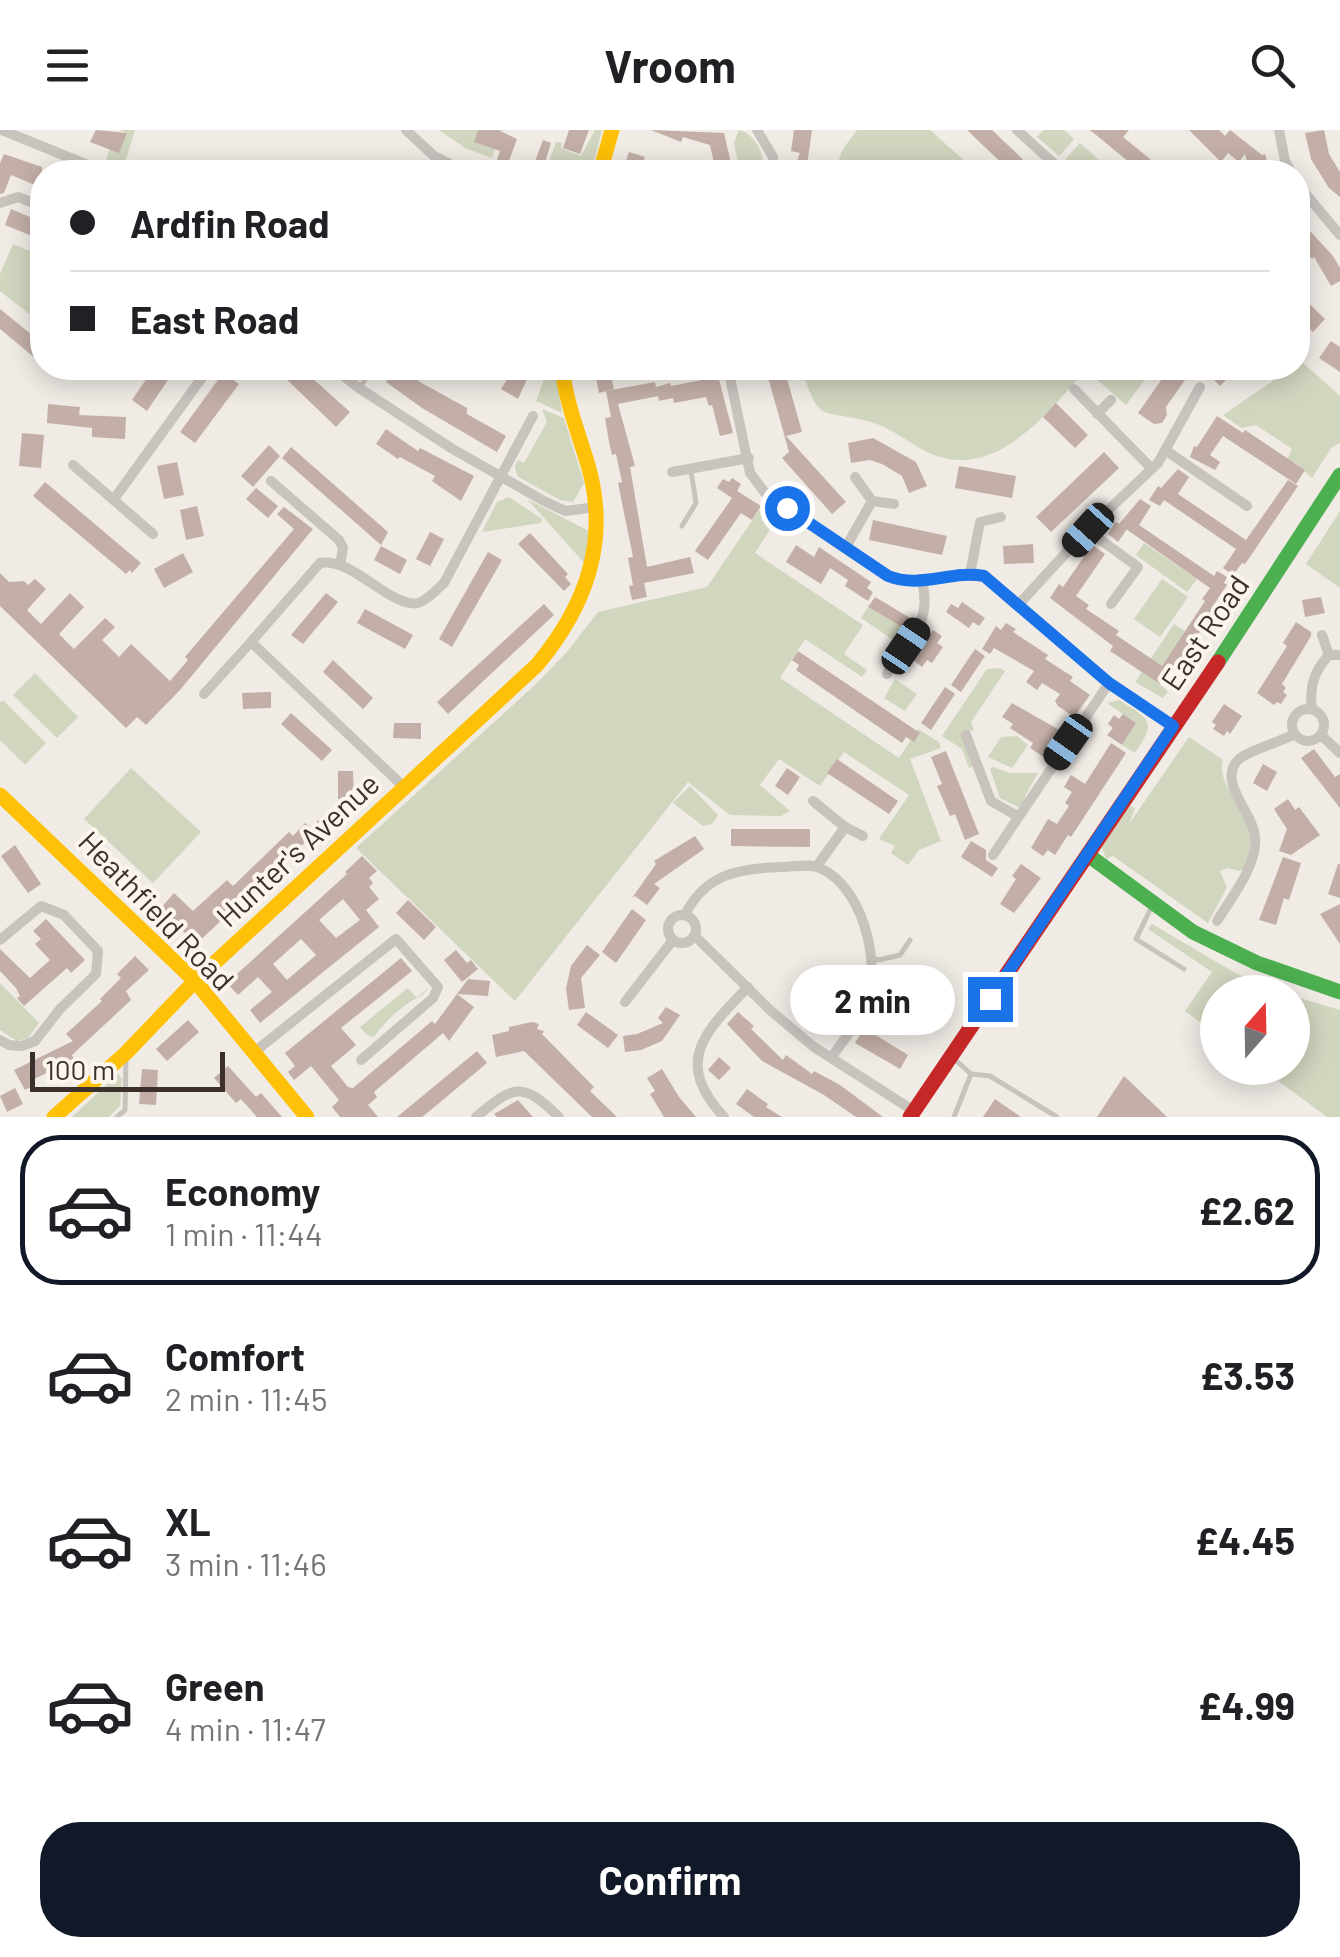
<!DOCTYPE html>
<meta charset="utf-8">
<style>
body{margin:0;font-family:Barlow,sans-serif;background:#f6f6f6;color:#202124;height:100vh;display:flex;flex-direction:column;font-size:38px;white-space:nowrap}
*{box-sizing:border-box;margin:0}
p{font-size:32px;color:#757577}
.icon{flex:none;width:55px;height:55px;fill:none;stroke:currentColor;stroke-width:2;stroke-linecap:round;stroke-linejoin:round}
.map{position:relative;height:987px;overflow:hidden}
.side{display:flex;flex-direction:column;background:#fff;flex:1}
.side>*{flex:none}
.hud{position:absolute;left:30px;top:30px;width:1280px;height:220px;border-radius:40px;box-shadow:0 5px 25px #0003;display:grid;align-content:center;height:220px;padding:0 40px;background:#fff}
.needle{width:65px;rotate:20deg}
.controls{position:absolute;left:1200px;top:845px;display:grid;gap:20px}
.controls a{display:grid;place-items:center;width:110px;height:110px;border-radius:50%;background:#fff;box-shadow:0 5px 25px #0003;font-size:50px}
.scale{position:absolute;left:30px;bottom:25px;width:195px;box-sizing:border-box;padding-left:10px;border:5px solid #3b302b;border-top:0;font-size:28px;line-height:35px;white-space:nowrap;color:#3b302b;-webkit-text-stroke:8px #fbf5ee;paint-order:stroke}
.end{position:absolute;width:45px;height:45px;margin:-22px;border:12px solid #1a73e8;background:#fff;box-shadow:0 0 0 5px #fff}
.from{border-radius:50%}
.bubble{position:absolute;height:70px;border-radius:35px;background:#fff;box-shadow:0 5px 25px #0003;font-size:32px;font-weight:700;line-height:70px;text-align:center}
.car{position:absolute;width:30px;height:60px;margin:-30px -15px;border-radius:12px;box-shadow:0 0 8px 2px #0007;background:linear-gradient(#222 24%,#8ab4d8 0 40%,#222 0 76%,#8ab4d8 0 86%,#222 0)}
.hud b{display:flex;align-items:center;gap:35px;height:95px;font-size:38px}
.hud b+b{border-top:2px solid #e0e0e0}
.hud i{width:25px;height:25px;background:#202124}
ul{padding:18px 0 0;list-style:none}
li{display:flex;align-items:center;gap:30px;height:150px;margin:0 20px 15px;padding:0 20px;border:5px solid transparent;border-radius:40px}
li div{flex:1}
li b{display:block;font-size:38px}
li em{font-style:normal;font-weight:700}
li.selected{border-color:#111827}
li>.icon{width:90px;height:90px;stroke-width:1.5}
.cta{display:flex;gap:20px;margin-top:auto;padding:20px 40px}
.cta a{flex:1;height:115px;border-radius:40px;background:#111827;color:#fff;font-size:40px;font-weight:700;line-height:115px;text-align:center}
header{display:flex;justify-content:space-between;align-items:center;height:130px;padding:0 40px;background:#fff;font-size:45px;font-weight:700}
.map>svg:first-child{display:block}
</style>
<header><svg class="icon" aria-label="menu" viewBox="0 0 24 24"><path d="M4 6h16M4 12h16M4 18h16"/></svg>Vroom<svg class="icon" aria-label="search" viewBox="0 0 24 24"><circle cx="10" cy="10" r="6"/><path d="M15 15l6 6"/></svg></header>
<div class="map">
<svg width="1340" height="987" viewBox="0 0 1340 987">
<rect width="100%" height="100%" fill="#f0ebe5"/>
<g fill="#d1d6bf">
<path d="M120,0H135L124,36L106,29L110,19L127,3Z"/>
<path d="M439,0H505L501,1L492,28L465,18Z"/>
<path d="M595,0H602L591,42H545L556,12L562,13L561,18L581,26Z"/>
<path d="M739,0C757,5 765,26 763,42H740L734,13Z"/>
<path d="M857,0H930L977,42H834L843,19Z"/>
<path d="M1044,0H1064L1074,9L1059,26L1037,7Z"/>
<path d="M1080,13L1102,33L1094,42H1076L1063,32Z"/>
<path d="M13,114L42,126V168L29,184L0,161V144Z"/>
<path d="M1301,231L1340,266V313L1332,317L1312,348L1295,332L1292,335L1286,331L1292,319L1256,295L1241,298L1223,285L1292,238H1298Z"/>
<path d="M548,238H555L562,283L536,271Z"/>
<path d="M801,238H1153L1126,275L1086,240C1051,278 1002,345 940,327C916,320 896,299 871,292C819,278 821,296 801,238Z"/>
<path d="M542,279L564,288L584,353L573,372L560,370L517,346L515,336L518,330L524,333L547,292Z"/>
<path d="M509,367L542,389L541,393L482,402L497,372Z"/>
<path d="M527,369L587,400L591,406L587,436Z"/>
<path d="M762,376L778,387L755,423L863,495L844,524L867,540L862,547L805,509L780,548L899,628L918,599L939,612L941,618L910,629L941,711L919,720L908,735L891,723L895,716L879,709L909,665L844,622L820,656L779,629L760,655L790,681L781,686L730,685L688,652L515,871L356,718L536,554L566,523L598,482L707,457Z"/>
<path d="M1340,381V458L1306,434Z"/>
<path d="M1144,413L1197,449L1187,462L1136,425Z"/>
<path d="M1162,449L1188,467L1160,507L1134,489Z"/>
<path d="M868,477L906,499L896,512L861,488Z"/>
<path d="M1174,494L1185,501L1161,537L1158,535L1150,547L1168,561L1163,568L1135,552Z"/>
<path d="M1000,538L1005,541L971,592L974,600L963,604L975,635L969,638L962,619L942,606L987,539Z"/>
<path d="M35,543L78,587L57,608L13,565Z"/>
<path d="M895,549L917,564L905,581L884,568Z"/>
<path d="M3,570L46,613L25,635L0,610V573Z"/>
<path d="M1119,570C1150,590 1157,591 1135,623L1122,615L1136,593L1107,573Z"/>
<path d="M1017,606L1028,615L1012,638L988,627L1001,607Z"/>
<path d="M1189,607L1223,630C1217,655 1242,673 1248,696C1252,710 1249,724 1246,737L1240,741L1227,738L1220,741L1227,757L1208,793L1113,726L1106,729L1102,717L1135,668L1130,676L1135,678L1129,694Z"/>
<path d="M993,637L1010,643H1038L1025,666L1026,672L1020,678L1000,668L990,639Z"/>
<path d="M131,638L201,702L153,753L84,689Z"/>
<path d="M690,656L718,685L712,694L703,696L673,673Z"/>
<path d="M1152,794L1237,844L1284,862H1218L1217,905L1185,881L1212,842L1148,799Z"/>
<path d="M0,853L39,893L28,908L17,911L0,900Z"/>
<path d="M408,858L417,868L428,858C423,867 418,867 410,872C396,881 383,894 374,907L367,905L360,897Z"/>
<path d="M1293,866L1340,880V987H1327L1261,938H1292Z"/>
<path d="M118,944L122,949L120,976L109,987H72Z"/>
</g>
<g fill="#c3afa7" fill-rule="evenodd">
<path d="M96,0L127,3L119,23L90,12Z"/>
<path d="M478,0H498L517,9L506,39L495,36L500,21L474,12Z"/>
<path d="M569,0H589L580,24L563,18Z"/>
<path d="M651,0L724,3L733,42H716L710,15L683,7L681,12Z"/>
<path d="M794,0H812L806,42H793L800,23L791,21Z"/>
<path d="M967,0H992L1036,42H1011Z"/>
<path d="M1090,0H1129L1123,7L1166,42H1141Z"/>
<path d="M1189,0H1219L1225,6L1230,0L1262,25L1265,24L1270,42H1250L1245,24L1239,32L1228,23L1221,32Z"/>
<path d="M1324,0L1329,24L1340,42V67L1329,58L1311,29L1305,3Z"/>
<path d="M543,10L551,13L542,42H531Z"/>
<path d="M629,22L645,27L639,42H622Z"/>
<path d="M4,24L42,37V58L11,45L4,63L0,64V33Z"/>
<path d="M383,30L414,41V42H379Z"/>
<path d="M11,79L42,92V110L5,95Z"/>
<path d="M1298,88L1307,104L1310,101L1333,126L1340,138V151L1331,156L1314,127L1312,129L1298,113Z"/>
<path d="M1298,163L1325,189L1313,202L1298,188Z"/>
<path d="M0,179L42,213L35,228L0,199Z"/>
<path d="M1331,211L1340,217V242L1319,228Z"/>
<path d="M154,238H176L147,281L132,270Z"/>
<path d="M275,238H301L350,282L336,297Z"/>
<path d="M396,238L407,243L411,238L422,245L418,251L467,278V284L506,306L497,322L422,278L386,252Z"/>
<path d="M514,238H532L518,269L501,259Z"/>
<path d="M594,238H609L614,259L599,263Z"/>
<path d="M700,238H716L733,303L720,306L712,275L709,276L706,267L674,273L673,268L659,271L658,266L618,274L635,336L630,337L647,437L690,427L694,443L644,453L647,467L632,470L629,456L633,455L628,428L633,427L632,422L618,353L622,352L616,324L612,325L609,312L605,288L611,287L606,261L655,252L656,257L670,253L671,256L702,250Z"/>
<path d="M775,238H784L802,302L786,306L846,372L832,384L782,328L789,322L766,240Z"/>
<path d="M1216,238H1238L1220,256L1209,245Z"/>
<path d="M1169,239L1185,250L1166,277L1167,285L1162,293L1154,294L1138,283Z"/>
<path d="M223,243L239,254L195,313L180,302Z"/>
<path d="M1056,273L1088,305L1075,318L1043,287Z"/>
<path d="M48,274L80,277L79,285L126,287L125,309L92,307V298L47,293Z"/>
<path d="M1217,286L1243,303L1245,300L1305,340L1296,354L1223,306L1210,325L1220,332L1215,340L1190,327L1194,316L1197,317Z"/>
<path d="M386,299L418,321L420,318L474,346L461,371L432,351L435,346L400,327L398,329L376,314Z"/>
<path d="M22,303L44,305L41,338L19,336Z"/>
<path d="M873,308L916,332L927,356L909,363L902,346L882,334L870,330L851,333L848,313Z"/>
<path d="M269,315L280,326L253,357L241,346Z"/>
<path d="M291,317L388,402L381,415L282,328Z"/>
<path d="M1104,322L1119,338L1051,402L1036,387Z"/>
<path d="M177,332L184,365L164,369L157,336Z"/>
<path d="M959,336L1016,346L1012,368L955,358Z"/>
<path d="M1178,339L1189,347L1178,364L1246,410L1288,350L1298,356L1245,434L1242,433L1233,445L1223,438L1236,419L1164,370L1160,376L1149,370L1158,356L1161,358Z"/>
<path d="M732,348L741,354L737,361L761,376L752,390L741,383L708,430L695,421L732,368L717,358L723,349L729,352Z"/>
<path d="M45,352L141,433L132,443L130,440L126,444L33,366Z"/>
<path d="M256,358L278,376L268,388L246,369Z"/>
<path d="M1140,369L1151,376L1139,395L1214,446L1217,441L1227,447L1224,453L1227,455L1213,476L1216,478L1171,544L1168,542L1160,554L1110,521L1113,516L1050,468L1059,454L1063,457L1092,415L1105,424L1076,466L1089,475L1086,479L1119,501L1116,505L1162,536L1205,471L1202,469L1210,458L1119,394Z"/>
<path d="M197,376L204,406L186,410L180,380Z"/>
<path d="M284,377L313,399L180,560L146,595L137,587L126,598L0,476V443L9,452L24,451L28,455L35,449L46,459L27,480L41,494L70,463L84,477L59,504L74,519L105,488L115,497L102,510L119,527L131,514L170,551L188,530L185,527L294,399L277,384Z"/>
<path d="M873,390L947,406L942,425L869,410Z"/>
<path d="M1116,392L1127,399L1118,412L1108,404Z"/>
<path d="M430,402L444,409L430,436L416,429Z"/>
<path d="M530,403L568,444L565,447L571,454L564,461L518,414Z"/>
<path d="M1033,414L1034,433L1004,434L1003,416Z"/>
<path d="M796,415L814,427L819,417L871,452L867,458L873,462L868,471L845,456L848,450L830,438L821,454L786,432Z"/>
<path d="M381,416L407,430L400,444L374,430Z"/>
<path d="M488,422L502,430L452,517L439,509Z"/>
<path d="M183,423L193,442L164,458L154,439Z"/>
<path d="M326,463L338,472L303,514L291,505Z"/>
<path d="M875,467L912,489L906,499L868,477Z"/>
<path d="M1321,467L1325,483L1305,487L1302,470Z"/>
<path d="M962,472L985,488L979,496L973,492L969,498L946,482L951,474L958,478Z"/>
<path d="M544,474L554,485L448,584L437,572Z"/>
<path d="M365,479L413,505L405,519L357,493Z"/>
<path d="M1296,492L1311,502V506L1282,554L1286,558L1283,562L1287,565L1281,574L1277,572L1274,575L1257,563L1287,516L1283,513Z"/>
<path d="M1006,493L1016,499L1013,502L1048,525L1045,529L1073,547L1070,551L1090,565L1074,587L1058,576L1055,571L1060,564L1042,553L1037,560L1026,552L1034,541L994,518L990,524L982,519L996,496L1001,500Z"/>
<path d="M933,500L942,506L937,513L943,517L932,533L927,530L922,537L913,530Z"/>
<path d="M975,519L985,526L961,562L951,555Z"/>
<path d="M798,521L920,603L914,612L906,607L902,613L796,540L799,535L792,530Z"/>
<path d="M333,530L373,568L363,579L323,542Z"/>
<path d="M945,557L955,564L931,600L921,593Z"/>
<path d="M271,562V578L243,579L242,563Z"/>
<path d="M1012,573L1061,601L1054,611L1058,614L1047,629L1030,618L1033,613L1010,598L1013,594L1002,587Z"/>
<path d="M1224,574L1242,586L1230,604L1227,601L1224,606L1213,599L1216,595L1212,592Z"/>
<path d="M291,583L332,620L322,631L281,594Z"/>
<path d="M1123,584L1136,593L1122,615L1107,605L1113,598L1108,594L1114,585L1119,589Z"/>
<path d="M394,593H421V609L393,608Z"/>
<path d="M1111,613L1126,623L1071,707L1068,705L1055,725L1048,720L1043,726L1031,718L1048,689L1057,694L1069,676L1065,673L1072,662L1064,657L1071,645L1085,654Z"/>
<path d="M1314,619L1335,647L1340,644V678L1301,628Z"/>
<path d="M946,621L979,704L965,710L955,684L950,686L937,656L942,654L931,627Z"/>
<path d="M837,629L898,671L889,684L827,643Z"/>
<path d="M1263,634L1277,642L1267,661L1253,653Z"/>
<path d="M787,638L800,647L788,665L775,656Z"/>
<path d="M338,641H353L354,669H338Z"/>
<path d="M1288,669L1295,680L1299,677L1320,705L1291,725L1279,721L1287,699L1274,679Z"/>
<path d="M322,686L331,694L314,712L309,708L253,765L251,763L196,814L160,779L174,763L193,781L227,750L233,756L289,702L293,706L305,693L311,698Z"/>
<path d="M731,699H810V717L731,716Z"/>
<path d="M695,706L704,719L654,754L660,758L647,775L635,766L632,768L656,734L654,731Z"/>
<path d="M971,711L986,720V730L998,738L992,747L961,727Z"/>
<path d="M15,715L41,754L28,763L1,726Z"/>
<path d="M362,726L377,741L369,748L373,753L369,757L379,769L366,780L379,797L260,893L250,880L272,862L258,847L238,865L227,853L347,744L345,742ZM343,769L360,790L336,808L319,790ZM301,809L316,825L287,850L273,834Z"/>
<path d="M1283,727L1301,733L1289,770L1284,768L1276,795L1259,790Z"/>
<path d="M1021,734L1041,748L1014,783L1000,774L1016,749L1012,746Z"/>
<path d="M1338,734H1340V768L1328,764Z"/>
<path d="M408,770L436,797L424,810L396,783Z"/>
<path d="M1340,774V814L1320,784Z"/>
<path d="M632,779L646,790L616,833L602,822Z"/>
<path d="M46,789L85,830L71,843L67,838L24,876L17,868L20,866L16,858L0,841V819L30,848L50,830L35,814L41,809L33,801Z"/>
<path d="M587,815L600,825L581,848L585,878L569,880L566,859L571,836Z"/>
<path d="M456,820L467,833L471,830L478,839L462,852L444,830Z"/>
<path d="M135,826L149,840L126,861L131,870L72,925L74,930L32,950L35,955L25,960L14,940L73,911L66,904L102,871L100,869L121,848L117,844Z"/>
<path d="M401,828L412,841L341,898L356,915L331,936L348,957L353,958L432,891L435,894L468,849L490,851L488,866L457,864L474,877L449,911L443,903L374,962L377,967L368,975L378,987H340L332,977L339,970L311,936L294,950L288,942L295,936L285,923Z"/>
<path d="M666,877L680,885L662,911L641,920L625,922L623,906L637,904L663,893L658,888Z"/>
<path d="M586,882L618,905L608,918L577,895Z"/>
<path d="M738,882L754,896L751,899L783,930L786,925L812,944L814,941L840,955L883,987H856L824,965L762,931L727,894Z"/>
<path d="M188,890L199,902L167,931L156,919Z"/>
<path d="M532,892L539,894L537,899L544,901L542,904L594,957L590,961L617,987H592L524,921L496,927L492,905L509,901V897Z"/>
<path d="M864,898L908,925L900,939L855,913Z"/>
<path d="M477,921L487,933L438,974L422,987H397Z"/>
<path d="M719,927L731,938L719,950L708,940Z"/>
<path d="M228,936L256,967L261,963L282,987H257L241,969L236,973L214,948Z"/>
<path d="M142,939L158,940L156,975L139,974Z"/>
<path d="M662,939L679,967L696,987H664L650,964L655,961L647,948Z"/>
<path d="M1124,946L1167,987H1097Z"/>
<path d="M15,958L23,974L7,982L0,966Z"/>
<path d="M747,959L768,974L766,977L782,987H754L736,974Z"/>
<path d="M995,969L1021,987H983Z"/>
<path d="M518,970L533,987H497L494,984Z"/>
</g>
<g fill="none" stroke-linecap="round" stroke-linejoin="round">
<g stroke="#c9c3be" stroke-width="5">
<path d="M361,256L372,238"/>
<path d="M682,396L696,373L691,341"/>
<path d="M1151,778L1136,809L1184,839"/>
<path d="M871,828L879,830L900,825L910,810"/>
<path d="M952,927L971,944L954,987"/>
<path d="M971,944L990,946L1057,987"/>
<path d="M117,987L125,980L126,928"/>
</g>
<g stroke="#c9c3be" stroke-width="10">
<path d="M2,0L105,42"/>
<path d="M406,0L434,26L466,42"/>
<path d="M757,0L773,27V42"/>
<path d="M1017,0L1063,42"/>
<path d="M1279,0L1285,31L1291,42"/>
<path d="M1298,55L1340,105"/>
<path d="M0,73L18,67L42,76"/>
<path d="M40,199L42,195"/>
<path d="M333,238L359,258L451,318L542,370L565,381L597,377"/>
<path d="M728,238L750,343L766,364L888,446C921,459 951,441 985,446L1109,553L1173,597"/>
<path d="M1074,259L1151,338"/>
<path d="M1097,284L1111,270"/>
<path d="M1165,320L1247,376"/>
<path d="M73,335L153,404"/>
<path d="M672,342L749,328"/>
<path d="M271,351L339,410L343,418L340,435"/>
<path d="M114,369L209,238"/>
<path d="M872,371L894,374"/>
<path d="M1087,400L1138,437L1111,474"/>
<path d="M846,417L872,371L855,347"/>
<path d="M970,444L980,392L1001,387"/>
<path d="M1020,473L1087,400L1158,333L1200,257"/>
<path d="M1322,505L1329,525H1340"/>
<path d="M887,544C908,513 933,492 922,452"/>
<path d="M204,564L251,512"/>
<path d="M1312,579C1309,557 1314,541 1329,525"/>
<circle cx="1308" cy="595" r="16"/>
<path d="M966,605L991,671L1017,686"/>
<path d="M1321,605L1340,623"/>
<path d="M404,657L251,512L320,433C351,426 392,479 418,473C427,471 437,459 444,453L533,286"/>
<path d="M813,671L845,697L863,706"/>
<path d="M993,725L1109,553"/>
<path d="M817,736L845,697"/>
<circle cx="682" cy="799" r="14"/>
<path d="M685,785C705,744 739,738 782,737C793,737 810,733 820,738C862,757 879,826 869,868C864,887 843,909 832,927"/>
<path d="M1217,791C1231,768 1258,735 1255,707C1253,682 1216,651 1239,629C1248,621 1282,611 1295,604"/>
<path d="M695,806L770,880L814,917L914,981"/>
<path d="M0,810L41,776L64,785L98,821L96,844L60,879L35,911L22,916L9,915L0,910"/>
<path d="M625,872L673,810"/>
<path d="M253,923L396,809L438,857L433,868L361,930"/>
<path d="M476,987C514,955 522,951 559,987"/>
<path d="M724,987C672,931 706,901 748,857"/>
</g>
<g stroke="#4caf50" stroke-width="15">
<path d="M1218,532L1340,345"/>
<path d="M1088,725L1193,802L1257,833L1340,862"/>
</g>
<g stroke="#ffc107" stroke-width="15">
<path d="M600,42L612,0"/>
<path d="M0,665L195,851L307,987"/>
<path d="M54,987L126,923L195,851L537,535C586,476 610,411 588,335C578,302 566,272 562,238"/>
</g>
<path stroke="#c62828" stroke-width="15" d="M910,987L1218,532"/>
</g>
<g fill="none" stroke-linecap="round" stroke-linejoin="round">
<path stroke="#1a73e8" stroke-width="12" d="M787,378L888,446C921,459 951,440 984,446L1109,553L1173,596L990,869"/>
</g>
<g text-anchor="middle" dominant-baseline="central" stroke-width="8" stroke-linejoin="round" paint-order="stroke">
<g font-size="30" fill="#3b302b" stroke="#fbf5ee">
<text transform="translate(1204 502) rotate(-56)">East Road</text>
<text transform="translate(297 719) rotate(-43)">Hunter's Avenue</text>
<text transform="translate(157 780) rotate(46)">Heathfield Road</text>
</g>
</g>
</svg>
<div class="controls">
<a><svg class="needle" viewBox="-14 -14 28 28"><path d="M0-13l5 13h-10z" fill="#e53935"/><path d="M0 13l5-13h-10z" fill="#757577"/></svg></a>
</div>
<div class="scale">100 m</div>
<i class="end from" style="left:787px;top:378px"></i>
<i class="end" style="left:990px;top:869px"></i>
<div class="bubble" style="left:790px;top:835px;width:165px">2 min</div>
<i class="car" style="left:1088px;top:400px;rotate:222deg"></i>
<i class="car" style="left:906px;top:516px;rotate:34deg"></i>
<i class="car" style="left:1068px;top:612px;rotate:215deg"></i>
<div class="hud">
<b><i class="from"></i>Ardfin Road</b>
<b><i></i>East Road</b>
</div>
</div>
<section class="side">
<ul>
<li class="selected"><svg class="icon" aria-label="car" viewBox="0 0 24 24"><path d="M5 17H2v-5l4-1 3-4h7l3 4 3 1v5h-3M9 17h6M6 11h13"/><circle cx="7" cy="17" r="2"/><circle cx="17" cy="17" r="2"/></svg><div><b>Economy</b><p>1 min · 11:44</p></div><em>£2.62</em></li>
<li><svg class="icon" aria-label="car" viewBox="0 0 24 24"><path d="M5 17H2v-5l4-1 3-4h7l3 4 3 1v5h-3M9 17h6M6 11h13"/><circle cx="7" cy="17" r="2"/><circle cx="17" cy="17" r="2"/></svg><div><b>Comfort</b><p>2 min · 11:45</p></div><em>£3.53</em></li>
<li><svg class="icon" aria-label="car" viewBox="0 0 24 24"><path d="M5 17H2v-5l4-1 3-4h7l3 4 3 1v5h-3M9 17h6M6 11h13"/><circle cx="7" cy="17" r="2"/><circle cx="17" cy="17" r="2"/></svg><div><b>XL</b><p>3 min · 11:46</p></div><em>£4.45</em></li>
<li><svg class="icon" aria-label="car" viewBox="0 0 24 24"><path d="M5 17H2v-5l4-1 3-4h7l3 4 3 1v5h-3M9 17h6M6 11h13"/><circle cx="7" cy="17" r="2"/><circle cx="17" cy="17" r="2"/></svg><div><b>Green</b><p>4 min · 11:47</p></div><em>£4.99</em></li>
</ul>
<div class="cta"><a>Confirm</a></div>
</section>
